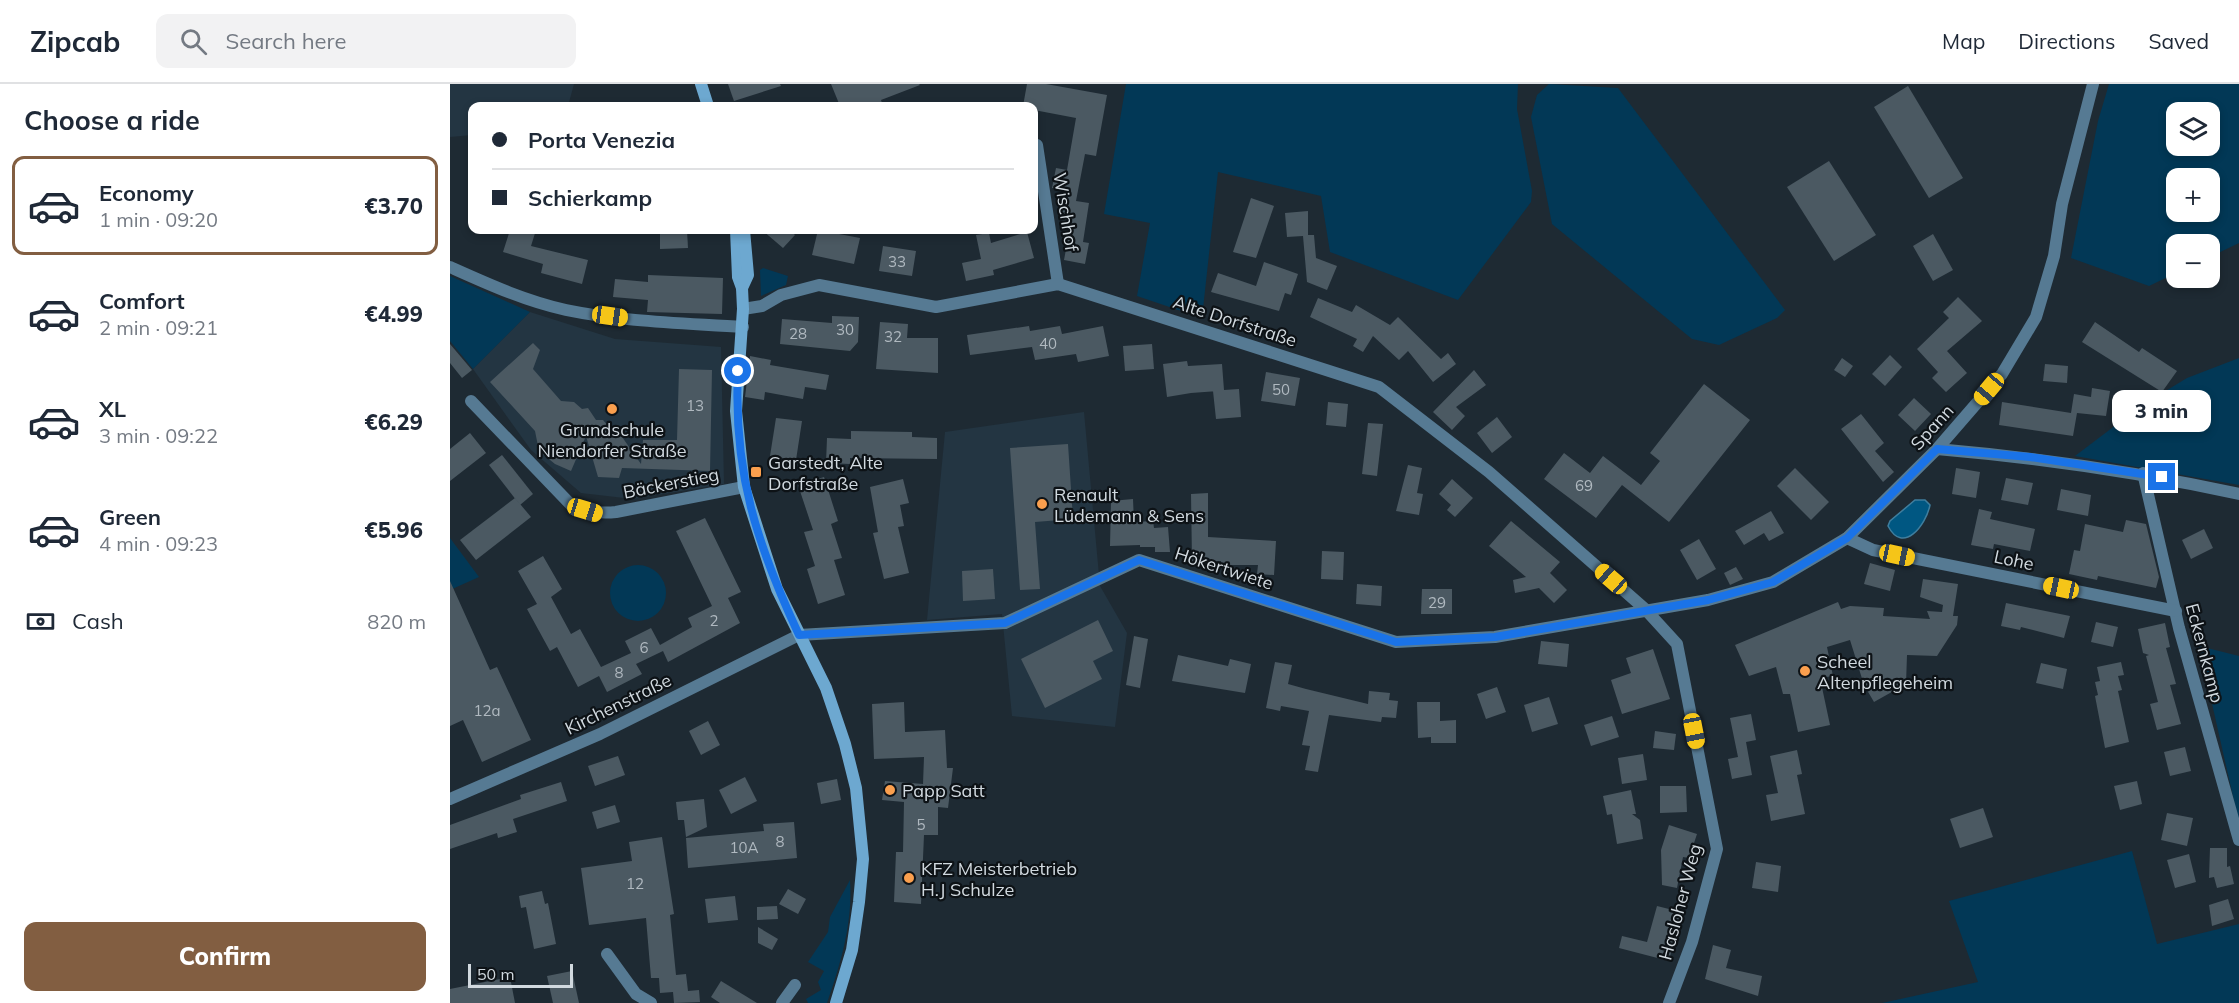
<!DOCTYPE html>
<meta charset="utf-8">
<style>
body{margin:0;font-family:Mulish,sans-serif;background:#f2f2f3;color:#1f2937;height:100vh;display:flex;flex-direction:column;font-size:22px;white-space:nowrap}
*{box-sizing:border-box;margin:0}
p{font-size:20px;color:#747a83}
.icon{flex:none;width:33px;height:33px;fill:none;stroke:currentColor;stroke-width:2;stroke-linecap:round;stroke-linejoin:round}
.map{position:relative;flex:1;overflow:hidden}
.panel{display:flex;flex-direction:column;background:#fff;width:450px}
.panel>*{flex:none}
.banner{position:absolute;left:18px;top:18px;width:570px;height:132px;border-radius:12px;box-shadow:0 3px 9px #0003;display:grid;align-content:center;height:132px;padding:0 24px;background:#fff}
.buttons{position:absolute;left:1716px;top:18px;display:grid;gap:12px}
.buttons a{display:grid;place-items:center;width:54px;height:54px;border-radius:12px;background:#fff;box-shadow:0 3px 9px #0003;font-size:30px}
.scale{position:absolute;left:18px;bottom:15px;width:105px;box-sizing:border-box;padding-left:6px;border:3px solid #d1d9df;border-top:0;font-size:16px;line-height:21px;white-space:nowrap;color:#d1d9df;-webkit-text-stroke:4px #0d1216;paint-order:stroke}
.end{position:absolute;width:27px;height:27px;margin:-14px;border:8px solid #1a73e8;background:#fff;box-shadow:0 0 0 3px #fff}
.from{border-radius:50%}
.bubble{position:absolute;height:42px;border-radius:12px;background:#fff;box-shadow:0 3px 9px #0003;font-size:20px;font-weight:800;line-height:42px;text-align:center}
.car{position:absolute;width:18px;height:36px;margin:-18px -9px;border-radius:8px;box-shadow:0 0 4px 2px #0007;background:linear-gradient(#f5c518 24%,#345 0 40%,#f5c518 0 76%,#345 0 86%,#f5c518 0)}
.banner b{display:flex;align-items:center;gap:21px;height:57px;font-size:22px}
.banner b+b{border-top:2px solid #e0e1e3}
.banner i{width:15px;height:15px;background:#1f2937}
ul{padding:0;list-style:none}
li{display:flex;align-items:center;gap:18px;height:99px;margin:0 12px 9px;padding:0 12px;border:3px solid transparent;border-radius:12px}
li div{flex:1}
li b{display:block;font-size:22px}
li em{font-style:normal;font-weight:800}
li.current{border-color:#825e41}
li>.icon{width:54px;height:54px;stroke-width:1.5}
h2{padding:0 24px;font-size:27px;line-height:72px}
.pay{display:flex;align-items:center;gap:15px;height:66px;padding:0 24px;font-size:22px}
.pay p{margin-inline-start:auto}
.primary-button{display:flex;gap:12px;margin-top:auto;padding:12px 24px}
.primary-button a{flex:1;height:69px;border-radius:12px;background:#825e41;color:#fff;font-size:24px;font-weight:800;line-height:69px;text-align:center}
header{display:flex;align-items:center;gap:36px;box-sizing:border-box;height:84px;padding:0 30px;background:#fff;border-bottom:2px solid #e0e1e3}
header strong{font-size:28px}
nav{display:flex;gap:33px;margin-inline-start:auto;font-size:21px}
.search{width:420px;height:54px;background:#f2f2f3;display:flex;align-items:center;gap:15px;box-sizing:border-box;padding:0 21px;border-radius:12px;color:#747a83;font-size:22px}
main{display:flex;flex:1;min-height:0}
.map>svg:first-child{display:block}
</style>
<header>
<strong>Zipcab</strong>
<div class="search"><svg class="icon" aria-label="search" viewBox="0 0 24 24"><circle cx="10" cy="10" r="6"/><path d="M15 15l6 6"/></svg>Search here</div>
<nav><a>Map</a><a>Directions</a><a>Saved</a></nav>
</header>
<main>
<section class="panel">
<h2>Choose a ride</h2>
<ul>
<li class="current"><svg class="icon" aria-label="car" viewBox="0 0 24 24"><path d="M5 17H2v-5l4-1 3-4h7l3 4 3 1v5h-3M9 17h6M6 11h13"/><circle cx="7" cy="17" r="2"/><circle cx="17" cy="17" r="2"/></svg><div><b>Economy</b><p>1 min · 09:20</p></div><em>€3.70</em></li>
<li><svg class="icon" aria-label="car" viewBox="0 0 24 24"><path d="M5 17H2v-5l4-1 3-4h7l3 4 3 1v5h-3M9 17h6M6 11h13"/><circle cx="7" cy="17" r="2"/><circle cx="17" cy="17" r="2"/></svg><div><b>Comfort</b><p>2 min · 09:21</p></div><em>€4.99</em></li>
<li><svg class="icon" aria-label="car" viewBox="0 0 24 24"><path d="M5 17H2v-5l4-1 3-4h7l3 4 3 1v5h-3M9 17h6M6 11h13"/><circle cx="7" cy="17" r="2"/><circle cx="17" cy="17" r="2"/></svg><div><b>XL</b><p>3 min · 09:22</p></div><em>€6.29</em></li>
<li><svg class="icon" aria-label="car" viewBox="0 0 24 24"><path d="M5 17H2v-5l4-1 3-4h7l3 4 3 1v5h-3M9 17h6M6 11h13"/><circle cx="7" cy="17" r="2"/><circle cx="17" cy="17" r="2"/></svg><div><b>Green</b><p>4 min · 09:23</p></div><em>€5.96</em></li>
</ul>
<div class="pay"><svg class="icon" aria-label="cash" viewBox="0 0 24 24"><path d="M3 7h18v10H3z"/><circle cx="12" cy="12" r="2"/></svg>Cash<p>820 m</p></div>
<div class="primary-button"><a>Confirm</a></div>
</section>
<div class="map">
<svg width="1789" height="919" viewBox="0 0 1789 919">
<rect width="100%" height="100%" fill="#1e2a33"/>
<g fill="#233542">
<path d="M0,0H124L118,22H22V51L0,53Z"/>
<path d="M80,228L165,255L271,263L274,400L183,415L131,409L81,366L23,285Z"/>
<path d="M634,328L650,502L677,549L665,643L562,632L552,530L477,536L495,348Z"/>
</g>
<g fill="#023856" fill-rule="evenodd">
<path d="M676,0H1068L1067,25L1082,107L1081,118L1008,216L880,168L871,112L768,88L752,234L687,212L700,139L654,130Z"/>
<path d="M1099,0L1168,4L1335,226L1327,234L1269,261L1242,255L1102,140L1081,33L1087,11Z"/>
<path d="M1659,0H1789V159L1760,173V160H1726V189L1699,202L1621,174L1648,37ZM1726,28H1760V62H1726ZM1760,94V128H1726V94Z"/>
<path d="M313,184L338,192L336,201L311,212L310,186Z"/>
<path d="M0,192L80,228L23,285L0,257Z"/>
<path d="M1789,274V401L1625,372L1691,322L1737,294Z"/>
<path d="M0,454L29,493L0,506Z"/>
<circle cx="188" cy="509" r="28"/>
<path d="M1749,562L1789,572V739Z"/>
<path d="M1682,767L1707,860L1789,840V919H1432L1528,898L1499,817Z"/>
<path d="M400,796C403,838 391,879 377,919H358L356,915L371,906L368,898L374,887L358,878L378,848L380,833Z"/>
</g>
<path fill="#005782" stroke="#3f7e9e" stroke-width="1.5" d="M1465,416H1475L1480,421C1476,441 1453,471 1438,442L1440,437Z"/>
<g fill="#4b5962">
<path d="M278,0H330L331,2L284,17Z"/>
<path d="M381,0H469L470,1L431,16L433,22H390Z"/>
<path d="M577,0H596L657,11L646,72L635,70L626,117L639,119L633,158L639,159L635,180L614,176L621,138L611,136L616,106L602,104L606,84L617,86L626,34L584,26V22H573Z"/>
<path d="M1458,2L1513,94L1479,114L1424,23Z"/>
<path d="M1379,77L1426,151L1384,177L1337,103Z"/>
<path d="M801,114L824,122L806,174L783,168Z"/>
<path d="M858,127V151H864L866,174L887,182L877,206L857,198L853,152L837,153L835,129Z"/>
<path d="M60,146H86L81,162L138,176L132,200L91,189L93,180L53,168Z"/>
<path d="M210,146H237L238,164L210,165Z"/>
<path d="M312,146H339L345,151L333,164Z"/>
<path d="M368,146L410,154L404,180L362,171Z"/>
<path d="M577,148L584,174L543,186L544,191L516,197L512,179L531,175L526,151L539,149L541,159Z"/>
<path d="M1483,150L1503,186L1483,197L1463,162Z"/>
<path d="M433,162L466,167L462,192L429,187Z"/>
<path d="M814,178L848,190L841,211L835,209L829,227L761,208L768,189L806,202Z"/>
<path d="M198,191L273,194L272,230L197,228L198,216L163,213L165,195L198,198Z"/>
<path d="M1508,213L1532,237L1497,267L1517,289L1496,308L1482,294L1488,288L1467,265L1499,234L1493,228Z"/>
<path d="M868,214L902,228L906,221L940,241L948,233L991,275L998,269L1006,280L983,298L958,267L949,276L923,252L913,268L903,262L907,255L860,233Z"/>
<path d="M382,232L409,233L408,258L400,267L330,260L332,235L382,239Z"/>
<path d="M430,238L458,240L457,254H488V289L426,285Z"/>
<path d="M1645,238L1689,268L1692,264L1727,287L1712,308L1632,258Z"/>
<path d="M579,242L580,247L610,242L612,250L653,242L659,272L628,278L626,270L585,276L582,263L520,271L517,251Z"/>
<path d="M83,259L90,266L83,285L111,317L124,318L132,325L138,324L146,336H153L165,350H170L191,380L193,356H227L229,285L262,286L260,387L172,384L169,394L148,393L136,352L121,387L105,380L89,367L85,347L40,298Z"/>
<path d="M0,260L22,286L12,294L0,279Z"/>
<path d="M702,260L704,285L675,287L673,262Z"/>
<path d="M1440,271L1452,283L1435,302L1422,290Z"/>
<path d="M300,272L321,276L320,281L379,291L376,306L355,303L353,315L315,308L314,316L295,313Z"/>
<path d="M1392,274L1403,282L1395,293L1384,286Z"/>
<path d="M737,277L738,282L772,280L774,306L789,305L791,333L766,335L763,307H768L741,309L717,313L713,280Z"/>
<path d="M1595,280L1618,282L1617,299L1593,297Z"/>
<path d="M1024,286L1036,301L1006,323L1015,332L1002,346L983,328Z"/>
<path d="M816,288L850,294L845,322L811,317Z"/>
<path d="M1254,300L1300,336L1219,438L1172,401L1146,434L1094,395L1114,369L1140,389L1153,372L1191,401L1210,377L1200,369Z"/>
<path d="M1642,304L1660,307L1656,332L1627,329L1623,352L1549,341L1552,318L1621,329L1624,310L1641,313Z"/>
<path d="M1464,314L1481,330L1465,347L1448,331Z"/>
<path d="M878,318L898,320L896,343L876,341Z"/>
<path d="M1411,330L1434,359L1425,367L1444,388L1433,398L1391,345Z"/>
<path d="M1047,333L1062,353L1042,369L1027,349Z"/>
<path d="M326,334L352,337L346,376L320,372Z"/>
<path d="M918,339L933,340L927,392L912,390Z"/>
<path d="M401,347L462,348V353L487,354V375L400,374V380L376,379L377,354L401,355Z"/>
<path d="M20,349L36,369L0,397V365Z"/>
<path d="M618,360L623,435L585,438L590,505L570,506L560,364Z"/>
<path d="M52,371L83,410L70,421L39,381Z"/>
<path d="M958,381L972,384L967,409L973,410L969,431L946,427Z"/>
<path d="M1345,384L1379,418L1361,436L1327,402Z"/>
<path d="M1506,384L1530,388L1526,414L1502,410Z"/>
<path d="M374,393L388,437L381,440L392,474L384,476L395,511L368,520L357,485L365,482L354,448L363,446L348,401Z"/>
<path d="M1556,394L1583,399L1578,421L1551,416Z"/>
<path d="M453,395L459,419L450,421L454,442L448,443L459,489L434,495L423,449L428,448L420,403Z"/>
<path d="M1002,395L1023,414L1005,433L997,426L1001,421L989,410Z"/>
<path d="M1611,405L1641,411L1638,432L1607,426Z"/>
<path d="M758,409V453L826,457L824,491L807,490L808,481H772L771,477L742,478L741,410Z"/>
<path d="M65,414L81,433L26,476L10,456Z"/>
<path d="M683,415L684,438L703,437L704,444L718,443L720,468H705V463H690V461L660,462L661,417Z"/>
<path d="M1529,425L1542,428L1540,435L1585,445L1580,467L1544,460L1543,465L1521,461Z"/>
<path d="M1321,427L1334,449L1319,457L1314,449L1294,461L1285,447Z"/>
<path d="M255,434L291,508L278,514L290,539L218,578L213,567L186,580L192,590L157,608L149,592L128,603L107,563L100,567L77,525L87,520L68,487L93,472L112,505L101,513L121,550L130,545L151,583L181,569L175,557L201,544L210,561L242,543L238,534L262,522L226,447Z"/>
<path d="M1676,436L1696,440L1709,493L1706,504L1648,492L1647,496L1619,490L1624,466L1630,467L1635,440L1673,448Z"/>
<path d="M1061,437L1110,478L1100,489L1117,506L1104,519L1089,504L1065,509L1063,496L1076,493L1039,462Z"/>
<path d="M1754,445L1763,464L1741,475L1732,456Z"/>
<path d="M1249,455L1266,485L1247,496L1230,466Z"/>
<path d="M872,467L894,468L893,496L871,495Z"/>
<path d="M1420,479L1445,486L1440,507L1414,500Z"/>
<path d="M1286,483L1293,495L1280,501L1274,489Z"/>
<path d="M543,485L545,515L513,517L512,487Z"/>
<path d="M1473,495L1508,500L1503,532H1508L1507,541L1487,572L1457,571L1456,600L1424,618L1414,601L1400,556L1377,563L1383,592L1370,594L1380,641L1348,648L1340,610H1333L1326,583L1299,592L1285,561L1388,518L1391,525L1400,522L1434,524L1433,532L1480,535L1477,527L1492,528L1493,521L1470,513Z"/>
<path d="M0,497L40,586L47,583L81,656L32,678L13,636L0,642Z"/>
<path d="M907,500L932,502L931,522L906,520Z"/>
<path d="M972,505H1002V530H971Z"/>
<path d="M1556,519L1620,532L1614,554L1571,543L1570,546L1551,542Z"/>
<path d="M648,536L663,567L643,577L652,595L595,624L571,575Z"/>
<path d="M1646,538L1668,543L1663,563L1641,558Z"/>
<path d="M1715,539L1720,563L1716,564L1726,600L1720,601L1731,640L1707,646L1700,620L1708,618L1696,572L1699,571L1693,569L1688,545Z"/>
<path d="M684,552L698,555L690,604L676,601Z"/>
<path d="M1091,557L1119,560L1117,583L1088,580Z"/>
<path d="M1203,565L1220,615L1172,630L1161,596L1181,589L1176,574Z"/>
<path d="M728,571L778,582L780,575L801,580L795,609L722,597Z"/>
<path d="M825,578L842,581L838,600L856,605L918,620L919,607L940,609L939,616L948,617L946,634L932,633L931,638L879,631L868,688L855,686L860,662L852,661L859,627L831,622L830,627L816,624Z"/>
<path d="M1671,578L1674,591L1668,592L1672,606L1668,607L1679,658L1655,664L1645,612L1648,611L1645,598L1650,597L1647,583Z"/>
<path d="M1591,579L1617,585L1613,605L1586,599Z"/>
<path d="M1047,603L1056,628L1036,635L1027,610Z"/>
<path d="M1099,613L1108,640L1082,648L1074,621Z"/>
<path d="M454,618L455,648L495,646L497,684H503L498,724L488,723V751H474L471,820L444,818L446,768H453L454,718L432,716L435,697L473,700L474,673L424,675L422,620Z"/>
<path d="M967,618H990V637L1006,636V659H981V653L968,654Z"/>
<path d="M1301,630L1306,656L1296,658L1302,691L1282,695L1278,675L1288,673L1280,634Z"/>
<path d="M1162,632L1169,653L1141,662L1134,641Z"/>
<path d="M258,637L270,661L251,671L239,647Z"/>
<path d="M1205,647L1226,650L1224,666L1203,664Z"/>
<path d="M1735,663L1741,687L1720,692L1714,668Z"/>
<path d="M1347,666L1352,690L1347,691L1355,730L1321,737L1316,711L1328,709L1320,672Z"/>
<path d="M1193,670L1197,696L1172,700L1168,674Z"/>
<path d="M168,672L175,691L145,702L138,682Z"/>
<path d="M295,693L307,717L281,730L269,706Z"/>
<path d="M387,695L391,716L371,720L367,699Z"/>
<path d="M1687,697L1692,720L1670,726L1664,702Z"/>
<path d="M111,698L117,717L63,735L67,748L48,754L47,749L0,765V741L71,715L70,711Z"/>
<path d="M1210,702H1236L1237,728L1210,729Z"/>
<path d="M1181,706L1186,730H1182L1190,736L1193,755L1167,760L1162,730L1157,731L1153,712Z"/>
<path d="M254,715L257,743L236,753L234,736H228L226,718Z"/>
<path d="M165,721L170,738L147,745L142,728Z"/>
<path d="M1533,724L1543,753L1510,764L1500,735Z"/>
<path d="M1717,729L1743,734L1737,762L1711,756Z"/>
<path d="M344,738L347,774L238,784L236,754L314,747L313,740Z"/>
<path d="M1219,741L1247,750L1239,774L1233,773L1227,804L1212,801L1211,766Z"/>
<path d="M212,753L224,830L220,831L226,891L236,890L238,907L249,906L250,918L224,919L223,908L210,909L209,894H201L196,834L139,841L131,784L182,777L179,758Z"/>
<path d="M1760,764H1777V783L1780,782L1784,800L1767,804L1764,793L1759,794Z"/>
<path d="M1739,770L1746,798L1725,804L1717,776Z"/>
<path d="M1306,778L1331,782L1328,808L1302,804Z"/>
<path d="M338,805L356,815L348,830L329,820Z"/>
<path d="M92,807L95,820L98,819L106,860L84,865L76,823L71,824L69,812Z"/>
<path d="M285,812L288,836L258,839L255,815Z"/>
<path d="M1778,815L1784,835L1762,842L1759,821Z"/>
<path d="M327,822L328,835L307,836V823Z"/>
<path d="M1207,822L1231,828L1219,877L1169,864L1172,852L1197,858Z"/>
<path d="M308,843L328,855L322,866L308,859Z"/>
<path d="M1263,861L1281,866L1276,884L1312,892L1308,912L1255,895Z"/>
<path d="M122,887L129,919H103L97,892Z"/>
<path d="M60,893L65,919H0V905Z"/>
<path d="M271,897L307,919H270L261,913Z"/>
</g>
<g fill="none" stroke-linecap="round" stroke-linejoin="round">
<g stroke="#567a93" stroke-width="12">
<path d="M587,61L608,200"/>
<path d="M0,183C38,200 75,217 116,226C174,238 234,239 293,243"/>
<path d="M293,225L312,222L331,211L369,201L486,223L608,200L929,303L1039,388L1195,525L1227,560L1267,765L1242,858L1219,919"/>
<path d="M21,317L122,422C138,427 149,430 166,428L294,403"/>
<path d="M1487,365C1590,374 1689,388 1789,410"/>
<path d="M1693,389L1729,544L1789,756"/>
<path d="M1397,454L1423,466L1726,527"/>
<path d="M0,715L150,650L349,551L555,539L689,476L946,558L1045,553L1258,516L1323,498L1397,454L1487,365L1552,290L1586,233L1604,172L1612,120L1643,0"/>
<path d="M157,870L186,910L201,919"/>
<path d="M332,919L345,901"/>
</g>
<g stroke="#6da8d0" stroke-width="12">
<path d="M251,0L258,22"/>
<path d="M286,146L288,193L292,204L293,225L286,327L294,403L327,505L376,604L395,660L406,704L413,775L409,818L402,866L386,919"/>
<path d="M292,204L298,191L294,146"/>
</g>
</g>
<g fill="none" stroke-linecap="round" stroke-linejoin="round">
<path stroke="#1a73e8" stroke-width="8" d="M288,287C283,388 307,461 349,551L555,539L689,476L946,558L1045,553L1258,516L1323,498L1397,454L1487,365L1580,373L1712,393"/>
</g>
<g fill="#fa9f4e" stroke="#0d1216" stroke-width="2">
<circle cx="162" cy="325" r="6"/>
<rect x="300" y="382" width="12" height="12" rx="3"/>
<circle cx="592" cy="420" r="6"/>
<circle cx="1355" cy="587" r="6"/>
<circle cx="440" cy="706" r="6"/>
<circle cx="459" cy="794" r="6"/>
</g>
<g text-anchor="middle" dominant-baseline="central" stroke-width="4.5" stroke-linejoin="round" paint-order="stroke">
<g font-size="15" fill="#b0b9c0">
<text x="447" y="177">33</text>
<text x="395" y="245">30</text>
<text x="348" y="249">28</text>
<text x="443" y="252">32</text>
<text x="598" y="259">40</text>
<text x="831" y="305">50</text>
<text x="245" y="321">13</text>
<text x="1134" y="401">69</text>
<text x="987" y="518">29</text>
<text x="264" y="536">2</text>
<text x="194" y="563">6</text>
<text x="169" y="588">8</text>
<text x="37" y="626">12a</text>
<text x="471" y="740">5</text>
<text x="330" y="757">8</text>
<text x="294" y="763">10A</text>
<text x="185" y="799">12</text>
</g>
<g font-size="18" fill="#d1d9df" stroke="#0d1216">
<text transform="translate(616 128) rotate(81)">Wischhof</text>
<text transform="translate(785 237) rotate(18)">Alte Dorfstraße</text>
<text transform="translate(1482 343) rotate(-48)">Spann</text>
<text transform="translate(221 399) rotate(-11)">Bäckerstieg</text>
<text transform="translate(1564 476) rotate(12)">Lohe</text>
<text transform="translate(774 484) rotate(18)">Hökertwiete</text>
<text transform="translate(1755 569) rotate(75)">Eckernkamp</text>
<text transform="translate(168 620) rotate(-26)">Kirchenstraße</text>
<text transform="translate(1230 818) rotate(-75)">Hasloher Weg</text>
</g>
<g font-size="18" fill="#d1d9df" stroke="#0d1216" text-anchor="start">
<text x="162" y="345" text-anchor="middle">Grundschule<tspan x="162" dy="21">Niendorfer Straße</tspan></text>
<text x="318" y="378">Garstedt, Alte<tspan x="318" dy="21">Dorfstraße</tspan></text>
<text x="604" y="410">Renault<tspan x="604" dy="21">Lüdemann &amp; Sens</tspan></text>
<text x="1367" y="577">Scheel<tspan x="1367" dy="21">Altenpflegeheim</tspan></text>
<text x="452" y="706">Papp Satt</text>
<text x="471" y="784">KFZ Meisterbetrieb<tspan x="471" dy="21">H.J Schulze</tspan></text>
</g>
</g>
</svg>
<div class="buttons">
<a><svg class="icon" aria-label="layers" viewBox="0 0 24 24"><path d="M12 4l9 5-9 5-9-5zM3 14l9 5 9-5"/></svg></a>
<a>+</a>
<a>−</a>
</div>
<div class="scale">50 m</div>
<i class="end from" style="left:288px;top:287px"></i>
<i class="end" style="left:1712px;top:393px"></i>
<div class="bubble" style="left:1662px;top:306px;width:99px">3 min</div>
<i class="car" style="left:160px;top:232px;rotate:98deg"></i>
<i class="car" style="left:1539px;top:305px;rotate:220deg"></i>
<i class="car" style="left:135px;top:426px;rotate:107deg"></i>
<i class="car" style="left:1447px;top:471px;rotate:102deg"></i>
<i class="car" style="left:1161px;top:495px;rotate:311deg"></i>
<i class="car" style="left:1611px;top:504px;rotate:282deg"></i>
<i class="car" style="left:1244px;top:647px;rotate:169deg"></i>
<div class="banner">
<b><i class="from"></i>Porta Venezia</b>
<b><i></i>Schierkamp</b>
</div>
</div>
</main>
